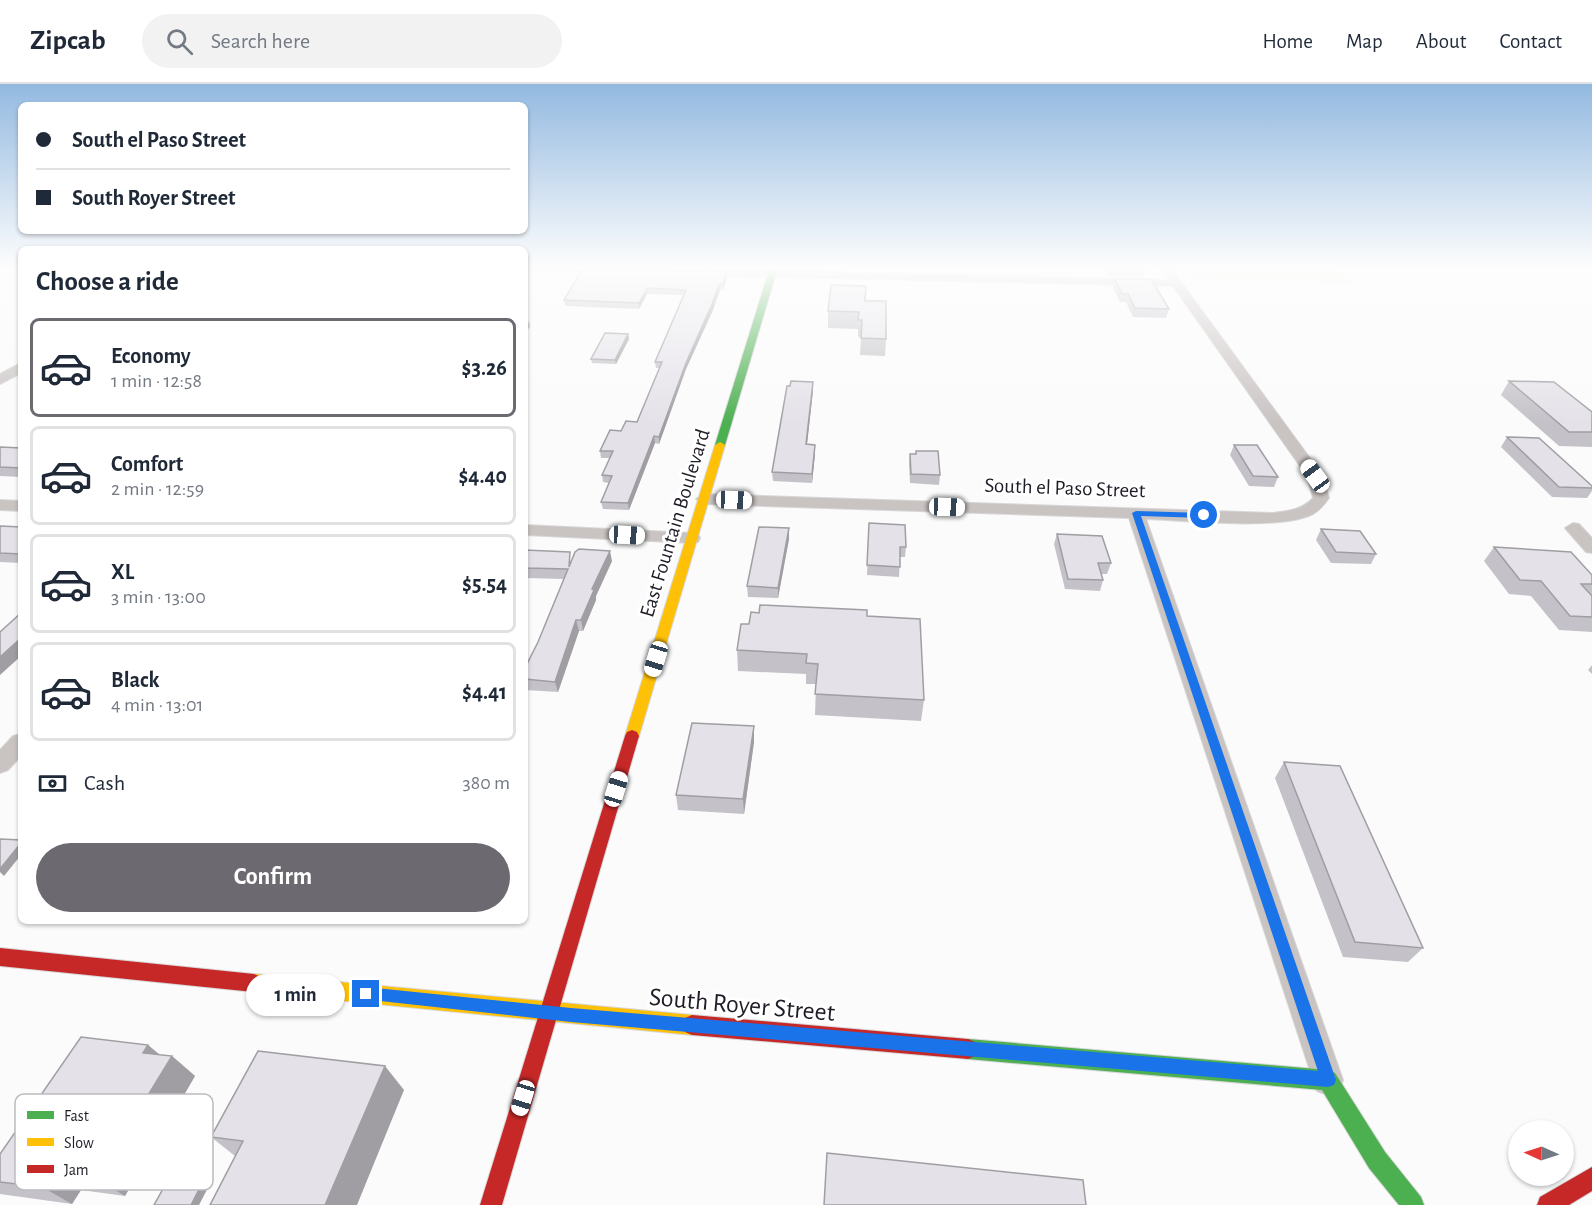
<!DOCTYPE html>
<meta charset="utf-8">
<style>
body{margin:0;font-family:"Alegreya Sans",sans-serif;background:#f2f2f3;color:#1f2937;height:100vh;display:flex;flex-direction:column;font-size:22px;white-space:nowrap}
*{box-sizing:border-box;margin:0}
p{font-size:20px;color:#747a83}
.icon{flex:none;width:33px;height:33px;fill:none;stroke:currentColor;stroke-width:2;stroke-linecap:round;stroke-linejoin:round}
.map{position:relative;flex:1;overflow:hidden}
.drawer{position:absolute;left:18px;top:162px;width:510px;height:678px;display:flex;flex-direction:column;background:#fff;border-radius:9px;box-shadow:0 2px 4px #0004}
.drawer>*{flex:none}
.hud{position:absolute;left:18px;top:18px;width:510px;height:132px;border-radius:9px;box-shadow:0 2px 4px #0004;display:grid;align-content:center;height:132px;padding:0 18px;background:#fff}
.needle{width:39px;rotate:273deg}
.buttons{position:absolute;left:1508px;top:1036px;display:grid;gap:12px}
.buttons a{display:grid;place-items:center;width:66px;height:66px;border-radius:50%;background:#fff;box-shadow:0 2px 4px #0004;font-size:30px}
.end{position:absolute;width:27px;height:27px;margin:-14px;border:8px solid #1a73e8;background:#fff;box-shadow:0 0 0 3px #fff}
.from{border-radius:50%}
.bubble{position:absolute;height:42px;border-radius:21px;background:#fff;box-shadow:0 2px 4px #0004;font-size:20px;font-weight:600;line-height:42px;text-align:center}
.car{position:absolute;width:18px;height:36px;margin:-18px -9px;border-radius:8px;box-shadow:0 0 4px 2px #0007;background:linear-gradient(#fff 24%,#345 0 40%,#fff 0 76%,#345 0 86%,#fff 0)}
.hud b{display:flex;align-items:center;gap:21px;height:57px;font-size:22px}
.hud b+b{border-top:2px solid #e0e1e3}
.hud i{width:15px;height:15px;background:#1f2937}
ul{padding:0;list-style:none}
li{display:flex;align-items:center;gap:18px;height:99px;margin:0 12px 9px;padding:0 6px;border:3px solid #e0e1e3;border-radius:9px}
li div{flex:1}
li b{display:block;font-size:22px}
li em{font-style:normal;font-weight:600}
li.active{border-color:#6d6971}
li>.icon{width:54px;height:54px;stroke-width:1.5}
h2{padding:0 18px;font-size:27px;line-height:72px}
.pay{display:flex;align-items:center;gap:15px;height:66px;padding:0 18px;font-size:22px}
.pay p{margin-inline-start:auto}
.primary-button{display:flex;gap:12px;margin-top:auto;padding:12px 18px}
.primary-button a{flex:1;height:69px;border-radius:36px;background:#6d6971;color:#fff;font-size:24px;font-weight:600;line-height:69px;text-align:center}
header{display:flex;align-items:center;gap:36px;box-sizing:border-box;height:84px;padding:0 30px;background:#fff;border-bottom:2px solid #e0e1e3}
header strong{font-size:28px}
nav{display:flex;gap:33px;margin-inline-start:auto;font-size:21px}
.search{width:420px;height:54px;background:#f2f2f3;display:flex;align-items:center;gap:15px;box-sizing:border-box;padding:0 21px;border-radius:33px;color:#747a83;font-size:22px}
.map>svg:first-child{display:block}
</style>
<header>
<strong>Zipcab</strong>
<div class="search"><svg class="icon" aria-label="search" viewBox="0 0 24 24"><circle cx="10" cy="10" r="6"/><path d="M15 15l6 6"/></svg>Search here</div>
<nav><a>Home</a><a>Map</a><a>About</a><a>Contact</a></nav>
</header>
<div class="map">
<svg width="1592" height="1121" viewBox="0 0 1592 1121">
<rect width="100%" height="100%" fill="#fbfbfb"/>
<path fill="#eceedc" d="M1175,183H1333L1351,199L1183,193Z"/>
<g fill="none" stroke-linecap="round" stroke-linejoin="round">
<g stroke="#d8d7d9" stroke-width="2">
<g id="street">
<path d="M525,183H606L611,186L606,189L525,186Z"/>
<path d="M1160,183H1170L1323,392L1329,414C1324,421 1320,426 1313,430C1280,447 1186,436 1146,435L1343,996L1339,1007L1328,1011L1317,1007L1313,996L1129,434L704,420L696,415L704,410L1272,429C1288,427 1302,426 1313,414L1307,392L1173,202L702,191L697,188L702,185L1169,196Z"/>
<path d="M21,279V289L0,300V290Z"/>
<path d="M0,416L21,417V427L0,426Z"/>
<path d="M1573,439L1579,440L1592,454V469L1586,468L1565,444Z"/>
<path d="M525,441L692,449L698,450L700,454L698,458L692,459L525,451Z"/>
<path d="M21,650V672L8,686L0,689V666L13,652Z"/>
</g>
</g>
<g stroke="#d8d7d9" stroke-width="2">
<g id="fast">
<path d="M770,183H778L725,361L724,363H716L715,361Z"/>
<path d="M968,955L1328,986L1335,989L1385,1068L1421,1113L1424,1121H1399L1369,1084L1322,1006L968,975L961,972L958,965L961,958Z"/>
</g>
</g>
<g stroke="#d8d7d9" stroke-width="2">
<g id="slow">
<path d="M720,358L725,361L639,652L637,656H627L625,652L715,361Z"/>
<path d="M254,890L692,931L699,934L702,941L699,948L692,951L254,908L247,905L244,899L247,893Z"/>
</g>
</g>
<g stroke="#d8d7d9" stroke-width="2">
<g id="jam">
<path d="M632,646L637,648L639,652L502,1121H480L625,652L627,648Z"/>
<path d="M0,864L254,890L261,893L264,899L261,905L254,908L0,882Z"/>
<path d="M692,931L968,955L975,958L978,965L975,972L968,975L692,951L685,948L682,941L685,934Z"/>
<path d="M1592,1083V1107L1569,1121H1537L1540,1113Z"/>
</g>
</g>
<use href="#street" fill="#c9c3c2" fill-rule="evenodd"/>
<use href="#fast" fill="#4caf50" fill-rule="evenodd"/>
<use href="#slow" fill="#ffc107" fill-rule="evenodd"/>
<use href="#jam" fill="#c62828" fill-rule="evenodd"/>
</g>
<g fill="#c4c2c8">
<path d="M1104,183H1144L1145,185L1143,193L1108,192Z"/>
<path d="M727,187V193L723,206H720L718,209L713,226L686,285L659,360L655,359L629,426L603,425L601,418L609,399L603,398L602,391L610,374H601L600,367L621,347L637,338L659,284H656L655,278L683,211L647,210L639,225L565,222L564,216Z"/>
<path d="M1115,195L1169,225L1166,234L1133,233L1126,218H1120L1113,203Z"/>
<path d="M865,217L886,255L885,272L860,271L861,253H858V245L828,244V227Z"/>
<path d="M628,250L629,255L616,280L592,279L591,275Z"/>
<path d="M1509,297L1592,328V363L1559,362L1501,311Z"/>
<path d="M813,307L807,360L815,370L812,399L773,397L772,388Z"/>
<path d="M1507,353L1592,402V407L1587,414L1552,413L1501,363Z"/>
<path d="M1234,361L1278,393L1274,403L1249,402L1230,371Z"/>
<path d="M0,363L21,364V393L0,392Z"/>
<path d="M910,370L940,391L939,401L910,399L909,380Z"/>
<path d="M869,439L906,463L905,473H900L899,493L867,491Z"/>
<path d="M0,442L21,443V479L0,478Z"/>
<path d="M789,444V455L778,514L748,513L747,502Z"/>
<path d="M1321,445L1376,470L1371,480L1331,479L1316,456Z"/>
<path d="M1057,450L1111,479L1107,490H1101L1103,496L1100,507L1065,505L1054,460Z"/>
<path d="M1494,463L1592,491V548L1559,546L1531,512L1509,510L1484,477Z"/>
<path d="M525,466L571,477H612L596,512V516L583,547H579L558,608L525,606V584L538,558L564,495L525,494Z"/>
<path d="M867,532L924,616L921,637L815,631L816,600H806V590L738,587L737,566L749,540Z"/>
<path d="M1592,581V590L1588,586Z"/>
<path d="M754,658L744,730L678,726L676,711Z"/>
<path d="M1284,678L1423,864L1408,878L1343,873L1275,694Z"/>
<path d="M148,961L160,971L172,972L195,992L125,1112L81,1106L72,1120L0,1110V1070Z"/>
<path d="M404,1006L235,1072L211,1053Z"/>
</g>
<g fill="#a09ea2">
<path d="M727,187V193L723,206V200Z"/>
<path d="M719,200L720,206L713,226L686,285L659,360V353L686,279Z"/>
<path d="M647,204V210L639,225V219Z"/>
<path d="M529,237L530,243L525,249V241Z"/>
<path d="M628,250L629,255L616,280L615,276Z"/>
<path d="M813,298V307L806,369V360Z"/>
<path d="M654,352L655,359L629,426L628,419Z"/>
<path d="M815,361V370L812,399V390Z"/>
<path d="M789,444V455L778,514V504Z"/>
<path d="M610,467L612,477L596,512V516L583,547L581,536L592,505Z"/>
<path d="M576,536L579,547L558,608L555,598Z"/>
<path d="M21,554V572L0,591V573Z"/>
<path d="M754,642V658L744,730L743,715Z"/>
<path d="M21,759V771L4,792L0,788V785Z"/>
<path d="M148,961L168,978L172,972L195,992L125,1112L97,1095L143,969Z"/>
<path d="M385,982L404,1006L357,1121H325Z"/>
<path d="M51,1089L81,1106L72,1120L42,1103Z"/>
<path d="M207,1090L213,1094L199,1121H191Z"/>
</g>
<g fill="#e4e1e8" stroke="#a09ea2" stroke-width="1.5">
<path d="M1110,183H1144L1145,185L1110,184Z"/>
<path d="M583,184L727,187L723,200H719L718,203L712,220L686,279L659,353L654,352L628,419L601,418L612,392L602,391L613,367H600L610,346L621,347L626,337L637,338L662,278H655L686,206L647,204L639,219L564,216Z"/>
<path d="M1115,195H1151L1169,225L1135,224L1128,210H1122Z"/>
<path d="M831,201L866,202L865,217H886V255L861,254L862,236H858L859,228L828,227Z"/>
<path d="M605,249L628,250L615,276L591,275Z"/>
<path d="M791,297L813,298L806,360L815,361L812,390L772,388L787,302H790Z"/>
<path d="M1509,297L1554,298L1592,328V348H1569Z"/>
<path d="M1507,353L1539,354L1592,402V404L1559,403Z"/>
<path d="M1234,361H1257L1278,393L1253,392Z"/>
<path d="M0,363L21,364V384L0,383Z"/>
<path d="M916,367H938L940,391L911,390L910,370H916Z"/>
<path d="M869,439L905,441L906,463H900V483L867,481Z"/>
<path d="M0,442L21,443V470L0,469Z"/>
<path d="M759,443L789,444L778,504L747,502Z"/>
<path d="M1321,445L1360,447L1376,470L1336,468Z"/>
<path d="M1057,450L1102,452L1111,479H1098L1103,496L1068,495Z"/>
<path d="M1494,463L1571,468L1592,491V500H1581L1592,512V533L1570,532L1541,497L1520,496Z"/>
<path d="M579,465L610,467L592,505L594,506L581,536H576L555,598L525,595V584L538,558L568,485L525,484V466L570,468L569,483L575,468Z"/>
<path d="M760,521L867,526V532L920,535L924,616L815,610L818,580L806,579L807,570L737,566L741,540H749L751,528L759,529Z"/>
<path d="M21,529V554L0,573V548Z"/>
<path d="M692,639L754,642L743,715L676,711Z"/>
<path d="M1284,678L1340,682L1423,864L1355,858Z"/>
<path d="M0,755L21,756V759L0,785Z"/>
<path d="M81,953L148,961L143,969L172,972L97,1095L51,1089L42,1103L0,1098V1070Z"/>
<path d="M258,967L385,982L325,1121H210L243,1057L211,1053Z"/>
<path d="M827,1069L1083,1096L1086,1121H824Z"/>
<path d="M173,1087L207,1090L191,1121H154Z"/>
</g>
<linearGradient id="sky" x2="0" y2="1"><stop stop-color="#93b9e0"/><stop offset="0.54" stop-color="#fdfdfd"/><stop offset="1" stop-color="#fdfdfd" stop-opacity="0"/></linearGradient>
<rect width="1592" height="340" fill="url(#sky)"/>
<path fill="#1a73e8" d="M1136,427L1204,429L1208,431L1204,434L1141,432L1336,996L1334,1001L1328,1003L571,938L362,915L360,910L362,905L366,903L571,924L1318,987L1132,429Z"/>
<g text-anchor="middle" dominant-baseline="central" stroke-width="6" stroke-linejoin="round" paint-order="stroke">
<g font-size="21" fill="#201b26" stroke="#fff">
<text transform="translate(1065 404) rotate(2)">South el Paso Street</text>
<text transform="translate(675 439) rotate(-73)">East Fountain Boulevard</text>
</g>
<g font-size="26" fill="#201b26" stroke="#fff">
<text transform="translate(742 921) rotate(5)">South Royer Street</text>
</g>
</g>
<rect x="15" y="1010" width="198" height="96" rx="9" fill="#fff" stroke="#bcbbbe" stroke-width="1.5"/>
<rect x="27" y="1027" width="27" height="8" fill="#4caf50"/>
<rect x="27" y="1054" width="27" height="8" fill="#ffc107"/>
<rect x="27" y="1081" width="27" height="8" fill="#c62828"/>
<g font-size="16" fill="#201b26">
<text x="64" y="1037">Fast</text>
<text x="64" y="1064">Slow</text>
<text x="64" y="1091">Jam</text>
</g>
</svg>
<div class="buttons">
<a><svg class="needle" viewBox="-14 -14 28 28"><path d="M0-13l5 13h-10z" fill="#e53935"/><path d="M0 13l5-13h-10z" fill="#747a83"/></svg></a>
</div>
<i class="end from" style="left:1204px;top:431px"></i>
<i class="end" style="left:366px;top:910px"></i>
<div class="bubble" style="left:246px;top:890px;width:99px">1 min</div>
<i class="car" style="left:1315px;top:392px;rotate:324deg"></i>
<i class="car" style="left:734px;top:416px;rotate:92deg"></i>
<i class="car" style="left:947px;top:423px;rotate:92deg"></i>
<i class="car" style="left:627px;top:451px;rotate:93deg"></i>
<i class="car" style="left:656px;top:575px;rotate:197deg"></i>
<i class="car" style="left:616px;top:705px;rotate:17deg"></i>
<i class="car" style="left:523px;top:1014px;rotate:197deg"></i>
<div class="hud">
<b><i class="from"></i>South el Paso Street</b>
<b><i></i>South Royer Street</b>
</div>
<section class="drawer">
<h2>Choose a ride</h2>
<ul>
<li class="active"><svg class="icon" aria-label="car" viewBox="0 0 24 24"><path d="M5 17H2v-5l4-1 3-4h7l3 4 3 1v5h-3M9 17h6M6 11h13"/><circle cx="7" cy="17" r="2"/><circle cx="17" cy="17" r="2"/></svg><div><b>Economy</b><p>1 min · 12:58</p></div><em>$3.26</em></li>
<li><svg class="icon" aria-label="car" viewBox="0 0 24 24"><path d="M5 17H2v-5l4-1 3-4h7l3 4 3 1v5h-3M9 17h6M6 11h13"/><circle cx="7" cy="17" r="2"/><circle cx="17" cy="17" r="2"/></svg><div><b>Comfort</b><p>2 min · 12:59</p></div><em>$4.40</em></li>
<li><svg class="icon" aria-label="car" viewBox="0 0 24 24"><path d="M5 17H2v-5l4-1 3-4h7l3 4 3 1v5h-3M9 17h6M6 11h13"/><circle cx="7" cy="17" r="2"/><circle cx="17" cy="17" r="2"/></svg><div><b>XL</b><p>3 min · 13:00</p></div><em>$5.54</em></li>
<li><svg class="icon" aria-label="car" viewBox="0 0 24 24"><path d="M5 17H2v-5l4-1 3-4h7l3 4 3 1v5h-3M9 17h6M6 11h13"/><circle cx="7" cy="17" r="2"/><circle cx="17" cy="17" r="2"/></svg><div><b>Black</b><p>4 min · 13:01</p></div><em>$4.41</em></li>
</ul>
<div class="pay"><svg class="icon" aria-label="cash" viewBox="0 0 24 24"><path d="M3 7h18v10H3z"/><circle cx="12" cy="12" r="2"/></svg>Cash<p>380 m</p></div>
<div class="primary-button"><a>Confirm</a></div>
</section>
</div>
